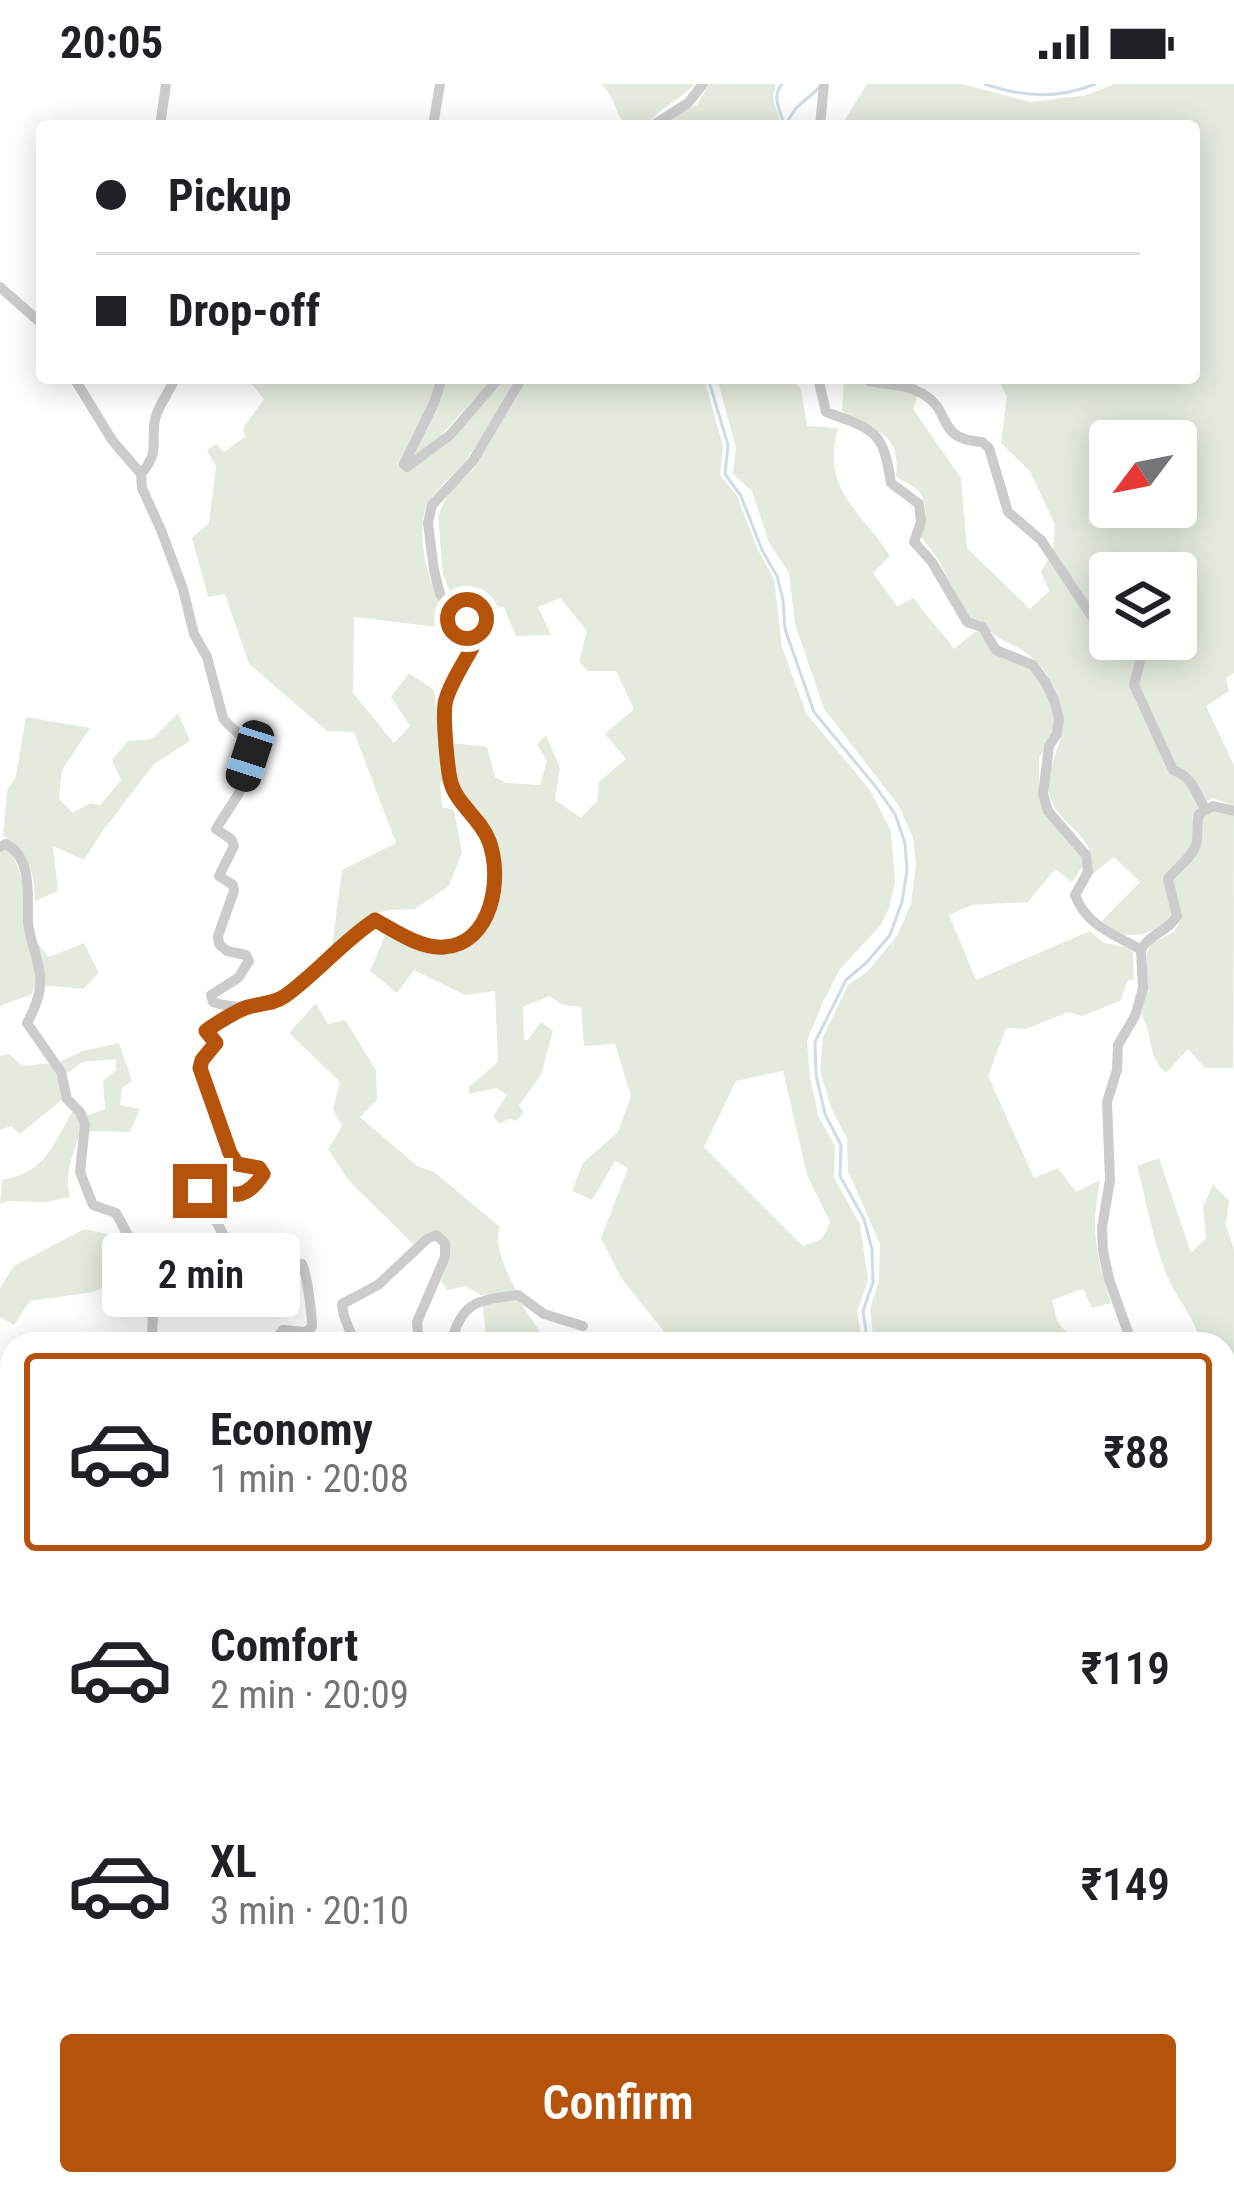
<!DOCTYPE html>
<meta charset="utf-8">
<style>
body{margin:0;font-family:"Roboto Condensed",sans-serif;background:#f6f6f6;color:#202124;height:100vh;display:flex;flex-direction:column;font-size:45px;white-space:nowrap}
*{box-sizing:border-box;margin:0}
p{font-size:39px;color:#757577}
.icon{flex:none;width:66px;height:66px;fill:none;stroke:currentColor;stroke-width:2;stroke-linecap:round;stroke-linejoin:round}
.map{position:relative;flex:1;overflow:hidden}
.sheet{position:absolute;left:0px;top:1248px;width:1236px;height:864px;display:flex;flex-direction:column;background:#fff;border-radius:36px 36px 0 0;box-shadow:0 6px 30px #0003}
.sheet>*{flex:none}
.guide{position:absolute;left:36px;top:36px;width:1164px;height:264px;border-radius:12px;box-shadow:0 6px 30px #0003;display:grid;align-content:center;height:264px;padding:0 60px;background:#fff}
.needle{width:78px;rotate:238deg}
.buttons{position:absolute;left:1089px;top:336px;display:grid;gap:24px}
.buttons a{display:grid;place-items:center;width:108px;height:108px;border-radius:12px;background:#fff;box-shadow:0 6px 30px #0003;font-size:60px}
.end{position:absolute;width:54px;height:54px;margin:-27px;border:15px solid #b45309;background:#fff;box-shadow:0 0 0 6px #fff}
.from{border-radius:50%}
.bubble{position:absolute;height:84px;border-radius:12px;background:#fff;box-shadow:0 6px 30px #0003;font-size:39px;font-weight:600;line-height:84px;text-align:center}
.car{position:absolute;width:36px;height:72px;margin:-36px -18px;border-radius:15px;box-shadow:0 0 9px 3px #0007;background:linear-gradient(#222 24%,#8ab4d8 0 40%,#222 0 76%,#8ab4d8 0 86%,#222 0)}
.guide b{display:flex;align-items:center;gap:42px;height:114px;font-size:45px}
.guide b+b{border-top:3px solid #e0e0e0}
.guide i{width:30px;height:30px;background:#202124}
ul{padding:21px 0 0;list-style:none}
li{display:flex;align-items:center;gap:36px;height:198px;margin:0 24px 18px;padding:0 36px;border:6px solid transparent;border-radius:12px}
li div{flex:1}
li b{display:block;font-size:45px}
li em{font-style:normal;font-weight:600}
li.active{border-color:#b45309}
li>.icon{width:108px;height:108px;stroke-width:1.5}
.button{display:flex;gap:24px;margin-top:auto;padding:24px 60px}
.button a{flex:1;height:138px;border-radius:12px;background:#b45309;color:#fff;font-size:48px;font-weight:600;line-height:138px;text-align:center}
.status{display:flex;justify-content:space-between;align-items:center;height:84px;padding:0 60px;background:#fff;direction:ltr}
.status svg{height:33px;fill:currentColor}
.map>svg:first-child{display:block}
</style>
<div class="status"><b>20:05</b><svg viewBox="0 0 49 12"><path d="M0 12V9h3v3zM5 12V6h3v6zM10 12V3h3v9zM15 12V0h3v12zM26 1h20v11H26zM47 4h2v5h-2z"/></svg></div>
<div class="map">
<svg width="1234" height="2112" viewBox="0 0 1234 2112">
<rect width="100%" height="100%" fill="#fff"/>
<g fill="#e4ebde" fill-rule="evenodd">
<path d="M601,0H695C680,16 657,25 646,42C608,42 624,21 601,0Z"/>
<path d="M709,0H776L773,14L780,38L778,42H663L681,28L697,21Z"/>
<path d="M867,0H962L1030,18L1087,11L1114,0H1234V589L1226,594L1229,607L1206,622L1234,681V722L1213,714C1186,728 1200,735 1192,758C1189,768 1180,776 1173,783V832C1153,852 1123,860 1102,837L1140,798L1114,773L1093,790C1092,781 1092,771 1088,763C1078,743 1056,735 1050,712C1043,687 1062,663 1063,641C1063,614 1048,584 1026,569C1008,556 996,558 982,537L968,534L938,475L921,453C926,437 930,414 914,403C908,399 901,397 896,392C902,342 868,349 842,327L844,294H910L920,304L913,325L961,394L967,464L1030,525L1049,507L1041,488L1053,466L1055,441L1030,387L1001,359L1007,312L997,294H1194V42H841ZM1110,357H1176V423H1110ZM1110,489H1176V555H1110Z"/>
<path d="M241,294H437L429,319L398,380L407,387L502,294H516C500,321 486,350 467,375C455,391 431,408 425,426C417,454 428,503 446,525L437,543L354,533L353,609L394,659L410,642L391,613L409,589L434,606L444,694L440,700L442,723L454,726L462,768L449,802L415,825L388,826L367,832L332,863L342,786L396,759L354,648L327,647L249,580L225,510L208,513L192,454L209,439L216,383L207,366L216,360L224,368L245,353L243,344L264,315L250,298Z"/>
<path d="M447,294H493L434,359L410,375Z"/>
<path d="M528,294H704L723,362L720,391L737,412L758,466L774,495L782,563L806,629L870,706L891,747L895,798L889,824L881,841L840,885L822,920L807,957L810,993L818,1031L835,1063L834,1094L860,1140L868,1196L857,1228L863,1260H674L622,1195L601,1154L628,1084L615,1077L592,1116L572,1107L583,1079L618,1048L631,1012L615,960L584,962L581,923L563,921L549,912L523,923L524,956H528L541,938L553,947L541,991L519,1021L524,1029L516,1037L509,1035L499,1040L493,1032L507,1011L496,1004L469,1010V1003L498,978L495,907L465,911L414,886L397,909L370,887L388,845C413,860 448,880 473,855C508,821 508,764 478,726C469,716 459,711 455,697C451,686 453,671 452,659L487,663L495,693L506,699L540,701L547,677L537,660L546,651L560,684L555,716L581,734L597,717L599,698L626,675L605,650L634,625L616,587H588L579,577L587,547L560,514L538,523L551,551L516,552L504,523L468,524L453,515L443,491L438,432L449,408L475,384ZM783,987L807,1091L830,1138L822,1155L803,1162L704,1063L736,997Z"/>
<path d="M717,294H790L801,305L807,342L838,344C821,407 860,425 890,472L873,489L897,522L914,514C924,531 942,547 954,565L977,546L993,568L1029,582L1045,601L1056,634L1054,648L1039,674V709L1081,772L1082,783L1072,798L1055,785L1028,818L972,821L949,831L976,896L1090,847L1104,859L1125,863L1133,868L1134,896H1128L1120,917L1082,932L1068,928L1026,945L1006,944L988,992L1034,1094L1058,1084L1076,1108L1100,1096C1090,1151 1096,1167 1111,1219L1092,1224L1083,1205L1052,1216L1057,1237L1076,1260H874L870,1225L879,1196L880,1160L848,1087L847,1055L832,1026L820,987L823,953L848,901L868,887L897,852L911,820L916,780L913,754L899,722L824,625L795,540L789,489L769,459L752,407L733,390L736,364Z"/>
<path d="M178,629L190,657L154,680L102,748L84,776L53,762L58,807L35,817C35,789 28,765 3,752L7,707L16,692L26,633L90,644L62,686L59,715L73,729L90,719L100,721L121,696L112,676L128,657L152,655Z"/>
<path d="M1213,726L1234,730L1233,984H1205L1188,965L1166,989C1146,971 1154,951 1141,930L1147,903V869L1152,859L1174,848L1181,836L1173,794L1191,776L1202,759L1203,731Z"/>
<path d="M6,766L11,768C31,809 34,857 35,902L32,910L0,922V768Z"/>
<path d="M37,859L49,873L84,859L99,889L83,905L43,901Z"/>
<path d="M316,919L328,940L345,936L376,986L377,1016L360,1033L417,1082L434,1088L500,1143C493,1163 508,1190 517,1208L480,1211L466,1202L447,1206L441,1197L448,1175V1160L429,1150L413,1160L349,1097L328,1065L342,1042L333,1025L340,998L289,949Z"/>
<path d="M119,959L132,997L122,1004L120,1021L140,1025L130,1048L87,1047L86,1032L105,1025L103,997L116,986V975L82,978L65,991L59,978L83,967Z"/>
<path d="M9,970L22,982L52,979L64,1014L20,1050L11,1042L0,1046V972Z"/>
<path d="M73,1026L82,1040C76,1067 63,1085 70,1113L46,1118L9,1117L0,1120L2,1096C47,1088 52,1062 73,1026Z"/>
<path d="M1159,1074L1191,1169L1206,1154L1203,1123L1213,1100L1229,1117L1226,1141L1234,1165V1313L1224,1336V1260H1201C1195,1232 1173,1211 1164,1184C1152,1151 1146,1115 1137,1082Z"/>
<path d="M84,1145C119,1153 131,1149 135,1189L93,1208L30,1217L14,1241L0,1233V1204L14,1182Z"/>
<path d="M518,1215L548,1260H487L482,1218Z"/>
<path d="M1224,1590L1234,1591V1742H1224Z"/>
<path d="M1234,1919V2112H1072L1070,2105L1077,2100H1224V1934Z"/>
<path d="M66,2100H203L216,2112H69L70,2105Z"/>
<path d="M543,2100H770L749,2112H548Z"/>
</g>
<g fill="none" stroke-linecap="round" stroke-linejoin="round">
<g stroke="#ccdde9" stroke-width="3">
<path d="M782,0C772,12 779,24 783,37"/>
<path d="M985,0C1021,13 1059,15 1095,0"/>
<path d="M785,41L796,24L819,4"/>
<path d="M708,294L728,361L725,390L741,412L762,466L777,492L783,516L785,545L814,628L876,703L895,730L905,759L907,786L902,818L890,851L867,878L846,896L815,958L816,991L825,1030L841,1061L840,1092L864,1135L872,1165L873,1198L863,1227L868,1260"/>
<path d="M1224,1813L1234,1808"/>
</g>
<path stroke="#ccdde9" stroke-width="15" d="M219,2100L231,2112"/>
<g stroke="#ccc" stroke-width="10">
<path d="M160,42L166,0"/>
<path d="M433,42L440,0"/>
<path d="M652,42L688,19L703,0"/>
<path d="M820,42L824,0"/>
<path d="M0,203L42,240"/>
<path d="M74,294L112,356L141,390"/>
<path d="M175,294C170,307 160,319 156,332C149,356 162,366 141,390L142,404L161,446L183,505L194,550L207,573L223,634C231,646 243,650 251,663L239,709L216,745L231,755L234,762L219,792L233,801L234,807L218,852L219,860L227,867L246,871L249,877L238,894L211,911L213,918C284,942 323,870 375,836C395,847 421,865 444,863C492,860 503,794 489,758C480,734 455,720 450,695C447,680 443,635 445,620C448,601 469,571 478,553V542L449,523L440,510L434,486L428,439L432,421L473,377L522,294"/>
<path d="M442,294L434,319L404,380L407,383L450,351L499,294"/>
<path d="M818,294L826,328C875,346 883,346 891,399L919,420L921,438L914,458L932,478L967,538L982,543L996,566L1033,581L1046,599L1054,616L1059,634L1057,650L1049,662L1043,710L1048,727L1086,771L1088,788L1075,811C1087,843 1115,850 1141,866L1143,904L1135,932L1118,961L1117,986L1107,1018L1110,1096L1102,1144L1103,1167L1109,1195L1132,1260"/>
<path d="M867,294L869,297C888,301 909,300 926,312C952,329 936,355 982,358L989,364L1008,428L1041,456L1099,543L1110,537"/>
<path d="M1146,555L1134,601L1173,686C1194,693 1195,710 1206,726"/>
<path d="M0,763L6,760C33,774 27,812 28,838C30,860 42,880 40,903C39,916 33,928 27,939L61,988L67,1015L80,1028L85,1040L80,1088L93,1121L116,1129L136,1166L143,1202L153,1230L152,1250L158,1260"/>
<path d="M1141,866C1150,849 1168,848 1177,832L1168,795C1177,783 1191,775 1196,761C1199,752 1196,741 1199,730L1213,722L1234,727"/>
<path d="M244,924L206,947L216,959L202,976L200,984L229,1069C238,1082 244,1084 259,1084L263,1091C244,1118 233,1113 206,1102L200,1107C204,1126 222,1139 226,1160C229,1175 224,1186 232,1198L281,1202L287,1197L294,1180H302C307,1189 312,1231 312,1243L305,1248L283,1246L278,1252L289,1260"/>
<path d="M355,1260L344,1232L342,1220L378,1201L427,1155L436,1151L445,1159V1173L417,1238L419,1260"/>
<path d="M451,1260C461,1217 478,1216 518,1211L544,1230L583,1242"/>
<path d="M0,1309L12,1324"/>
<path d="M0,1545L7,1547L12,1565"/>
<path d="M0,1556L6,1567L0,1574"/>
<path d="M1224,1558L1234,1562"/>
<path d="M1224,1587H1234"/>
<path d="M1224,1750L1234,1751"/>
<path d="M1224,1929L1234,1909"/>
<path d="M873,2112L889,2100"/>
</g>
</g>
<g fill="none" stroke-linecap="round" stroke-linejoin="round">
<path stroke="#b45309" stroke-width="15" d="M200,1107L206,1102C232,1112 245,1118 263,1090L259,1084L237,1080L230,1069L200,984L202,976L216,959L206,947C215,940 238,926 248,923C262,919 273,920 285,912C317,889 342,858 375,836C395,847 421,865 444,863C492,860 503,794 489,757C480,733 455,720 450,695C447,680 443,635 445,620C448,601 469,571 478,553V542L467,535"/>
</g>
</svg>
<div class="buttons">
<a><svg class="needle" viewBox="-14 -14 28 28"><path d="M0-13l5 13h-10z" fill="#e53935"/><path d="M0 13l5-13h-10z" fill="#757577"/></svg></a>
<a><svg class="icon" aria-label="layers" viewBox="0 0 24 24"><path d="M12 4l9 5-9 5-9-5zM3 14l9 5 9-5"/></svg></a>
</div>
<i class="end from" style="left:467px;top:535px"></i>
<i class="end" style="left:200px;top:1107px"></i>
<div class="bubble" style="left:102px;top:1149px;width:198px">2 min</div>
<i class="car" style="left:250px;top:672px;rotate:198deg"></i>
<div class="guide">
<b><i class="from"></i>Pickup</b>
<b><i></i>Drop-off</b>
</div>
<section class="sheet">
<ul>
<li class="active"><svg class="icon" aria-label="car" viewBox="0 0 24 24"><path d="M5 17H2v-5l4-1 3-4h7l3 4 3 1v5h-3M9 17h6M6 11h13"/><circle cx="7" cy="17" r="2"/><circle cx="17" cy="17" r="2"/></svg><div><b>Economy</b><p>1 min · 20:08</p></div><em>₹88</em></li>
<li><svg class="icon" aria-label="car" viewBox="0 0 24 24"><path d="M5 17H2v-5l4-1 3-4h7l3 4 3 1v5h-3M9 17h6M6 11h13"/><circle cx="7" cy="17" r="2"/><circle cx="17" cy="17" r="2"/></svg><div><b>Comfort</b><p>2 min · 20:09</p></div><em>₹119</em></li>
<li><svg class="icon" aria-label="car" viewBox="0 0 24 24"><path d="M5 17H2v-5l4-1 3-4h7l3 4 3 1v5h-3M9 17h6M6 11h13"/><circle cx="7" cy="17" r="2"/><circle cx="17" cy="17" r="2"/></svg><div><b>XL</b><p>3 min · 20:10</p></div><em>₹149</em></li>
</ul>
<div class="button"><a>Confirm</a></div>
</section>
</div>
